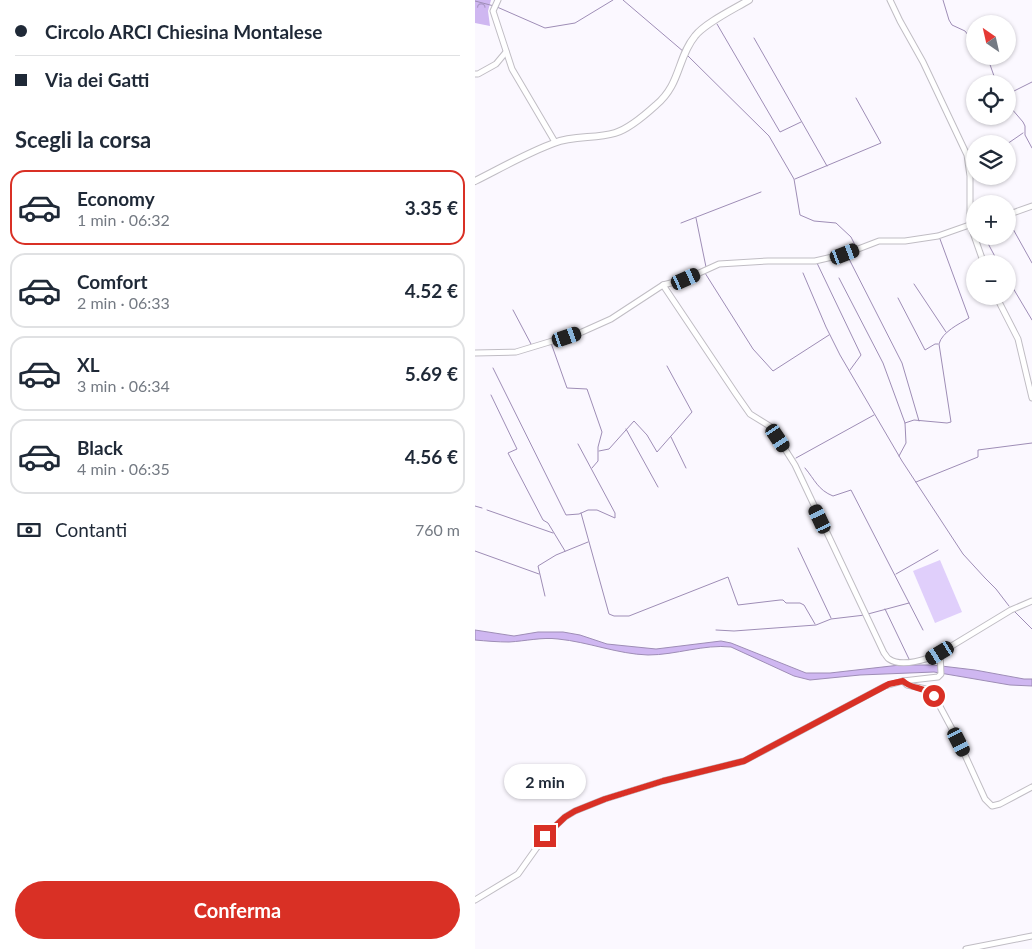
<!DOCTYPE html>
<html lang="it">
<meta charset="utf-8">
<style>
body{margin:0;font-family:Lato,sans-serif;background:#f2f2f3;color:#1f2937;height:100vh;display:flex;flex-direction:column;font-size:19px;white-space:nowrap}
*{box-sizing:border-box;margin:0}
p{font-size:16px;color:#747a83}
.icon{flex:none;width:28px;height:28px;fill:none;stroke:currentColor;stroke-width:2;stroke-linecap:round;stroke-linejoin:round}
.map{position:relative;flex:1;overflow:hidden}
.sheet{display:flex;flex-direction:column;background:#fff;width:475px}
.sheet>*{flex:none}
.hud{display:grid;align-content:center;height:110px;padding:0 15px;background:#fff}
.needle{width:32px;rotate:326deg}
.tools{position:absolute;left:491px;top:15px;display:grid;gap:10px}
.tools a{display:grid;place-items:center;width:50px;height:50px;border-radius:50%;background:#fff;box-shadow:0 1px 4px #0004;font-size:25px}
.end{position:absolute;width:22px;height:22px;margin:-11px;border:6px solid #d93025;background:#fff;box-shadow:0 0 0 2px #fff}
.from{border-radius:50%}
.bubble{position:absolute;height:35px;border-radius:18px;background:#fff;box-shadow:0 1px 4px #0004;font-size:16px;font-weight:700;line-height:35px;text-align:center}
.car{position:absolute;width:15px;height:30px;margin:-15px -8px;border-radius:6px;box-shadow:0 0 4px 1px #0007;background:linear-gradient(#222 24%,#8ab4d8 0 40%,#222 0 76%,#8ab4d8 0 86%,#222 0)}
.hud b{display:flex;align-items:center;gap:18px;height:48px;font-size:19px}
.hud b+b{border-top:1px solid #e0e1e3}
.hud i{width:12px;height:12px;background:#1f2937}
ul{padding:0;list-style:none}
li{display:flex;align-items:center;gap:15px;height:75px;margin:0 10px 8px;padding:0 5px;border:2px solid #e0e1e3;border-radius:15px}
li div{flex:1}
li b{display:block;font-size:19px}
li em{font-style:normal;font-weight:700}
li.current{border-color:#d93025}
li>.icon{width:45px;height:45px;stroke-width:1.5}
h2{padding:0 15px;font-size:22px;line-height:60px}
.pay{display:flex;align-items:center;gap:12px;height:55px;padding:0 15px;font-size:19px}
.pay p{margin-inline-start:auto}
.action{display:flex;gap:10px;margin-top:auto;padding:10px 15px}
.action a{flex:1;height:58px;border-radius:30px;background:#d93025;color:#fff;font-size:20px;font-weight:700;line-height:58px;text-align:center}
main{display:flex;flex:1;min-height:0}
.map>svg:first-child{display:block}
</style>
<main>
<section class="sheet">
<div class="hud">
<b><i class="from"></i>Circolo ARCI Chiesina Montalese</b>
<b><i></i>Via dei Gatti</b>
</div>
<h2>Scegli la corsa</h2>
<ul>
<li class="current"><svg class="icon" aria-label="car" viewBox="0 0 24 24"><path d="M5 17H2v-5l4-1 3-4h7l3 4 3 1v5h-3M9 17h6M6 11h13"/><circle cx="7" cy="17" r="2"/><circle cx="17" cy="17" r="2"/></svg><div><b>Economy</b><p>1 min · 06:32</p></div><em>3.35 €</em></li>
<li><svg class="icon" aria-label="car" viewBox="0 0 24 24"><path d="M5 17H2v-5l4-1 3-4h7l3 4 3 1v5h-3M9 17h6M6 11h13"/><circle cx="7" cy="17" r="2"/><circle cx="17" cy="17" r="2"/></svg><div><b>Comfort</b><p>2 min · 06:33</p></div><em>4.52 €</em></li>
<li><svg class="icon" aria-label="car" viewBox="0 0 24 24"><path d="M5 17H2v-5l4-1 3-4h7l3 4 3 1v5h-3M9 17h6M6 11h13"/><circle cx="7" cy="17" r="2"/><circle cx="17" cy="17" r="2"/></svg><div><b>XL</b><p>3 min · 06:34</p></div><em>5.69 €</em></li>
<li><svg class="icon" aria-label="car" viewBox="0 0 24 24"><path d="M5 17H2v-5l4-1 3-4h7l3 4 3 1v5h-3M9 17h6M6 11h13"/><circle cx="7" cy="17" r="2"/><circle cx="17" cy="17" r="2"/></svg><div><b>Black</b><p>4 min · 06:35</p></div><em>4.56 €</em></li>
</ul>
<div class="pay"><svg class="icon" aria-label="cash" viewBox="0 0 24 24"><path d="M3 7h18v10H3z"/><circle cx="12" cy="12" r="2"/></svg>Contanti<p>760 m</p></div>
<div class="action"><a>Conferma</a></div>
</section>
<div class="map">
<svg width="557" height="949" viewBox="0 0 557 949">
<defs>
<pattern id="forest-crowns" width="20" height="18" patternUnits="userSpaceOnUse" patternTransform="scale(1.25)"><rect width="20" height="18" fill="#cfb7f1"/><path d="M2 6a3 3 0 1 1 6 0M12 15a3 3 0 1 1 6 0" fill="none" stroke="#a895c4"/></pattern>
</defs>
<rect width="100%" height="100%" fill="#fbf8ff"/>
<path fill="url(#forest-crowns)" d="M0,0H16L13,11L15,26L0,23Z"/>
<path fill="#e0cffb" d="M465,560L487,612L460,623L438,571Z"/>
<path fill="#cfb7f1" stroke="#9e8db6" d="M0,630L39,636L63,632H88L105,635L132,644L181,649L246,641L256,643L331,673H355L425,665H458L500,670L549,679H557V686L535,685L459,672L385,675L335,680L319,676L256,647C229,644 201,655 173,655C142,654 114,642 83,639C67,637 51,641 34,642C23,642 11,641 0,640Z"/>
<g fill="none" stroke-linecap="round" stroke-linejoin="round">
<g stroke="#9e8db6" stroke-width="1">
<path d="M148,0L209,52"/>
<path d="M468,0L474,20L477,25L490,31L500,44"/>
<path d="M0,1L19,6"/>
<path d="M22,7L70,28L100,23L138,0"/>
<path d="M242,24L305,132L326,122"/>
<path d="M279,38L352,166"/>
<path d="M212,55L294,136L319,179L325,215L339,221L361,223L376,237L381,247"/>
<path d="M512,56L519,76L528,84"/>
<path d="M533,94L557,82"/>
<path d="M532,95L536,108L548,122L550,126V135L557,148"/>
<path d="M532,144L548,133"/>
<path d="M320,179L406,143L381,98"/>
<path d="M221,218L231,267"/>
<path d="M533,220L557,263"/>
<path d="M206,223L286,192"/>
<path d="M509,236L524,264"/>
<path d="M372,255L427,363L444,421"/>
<path d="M342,263L386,355L375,370"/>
<path d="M230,273L278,349L298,371L354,335"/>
<path d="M328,273L351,327L365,355L427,461L488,554L510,578L521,589L534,606"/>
<path d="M364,278L408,363L430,423L431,443L424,456"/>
<path d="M532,278L557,320"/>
<path d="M439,284L471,332"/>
<path d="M423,298L450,350L460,344H463"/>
<path d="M38,310L56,344"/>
<path d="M76,343L92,388L112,389L127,432L123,447V461L117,468"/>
<path d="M18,368L91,515L104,514L113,510H122L140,518V513L103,444"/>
<path d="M16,395L42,449L33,453L68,520L73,523L90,551"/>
<path d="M430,423L439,420L472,423L476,422L464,344C467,332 484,324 494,318L465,239"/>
<path d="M151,429L183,487"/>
<path d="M196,437L211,468"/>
<path d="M124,451L134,449L159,421L172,435L182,452L217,412L192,366"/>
<path d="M321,458L399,415"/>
<path d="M330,468C340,480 343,490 358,496L376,490L448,630"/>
<path d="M441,482L503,457V450L557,443"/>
<path d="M0,506L7,508"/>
<path d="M12,510L78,533"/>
<path d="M106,513L134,614L139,616H154L253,577L263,605L305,600H308L311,603H325L329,605L340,624"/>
<path d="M323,548L356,618"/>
<path d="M0,551L64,574"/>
<path d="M421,574L463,550"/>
<path d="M70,596L63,566L81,555L113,542"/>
<path d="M410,609L434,659"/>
<path d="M539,611L557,629"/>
<path d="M393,614L434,603"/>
<path d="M241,630L259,631L341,625L356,619L390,615"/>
</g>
<g stroke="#c0bdc4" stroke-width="7">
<g id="minor">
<path d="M23,0L18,11L37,69L80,142"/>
<path d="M415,0L425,21L448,62L492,155L495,176V224L509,264"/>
<path d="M0,74H3L21,64L31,52"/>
<path d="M532,215L557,206"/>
<path d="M188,285L261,394L275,414L296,427L320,465L409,653C411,655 412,658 414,659C427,668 453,659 465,653"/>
<path d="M521,296L543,339L557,398"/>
<path d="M0,353L41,352L107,332L136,319L188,285L211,279L244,264L293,261H340L370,254L404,241H430L463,236L500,223"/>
<path d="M428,681L432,685L451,689L461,699L484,742L510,799L517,806L525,804L557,787"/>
<path d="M0,900L43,874L70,836L90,817L100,811L130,799L188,781L269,761L410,686L428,681L463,677L466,674L465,653L536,610L557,601"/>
<path d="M491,949L557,936"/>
</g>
</g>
<g stroke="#c0bdc4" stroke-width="8">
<path id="major" d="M0,181C26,168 52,153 79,143C99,135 120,139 140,133C154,129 170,115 181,105C206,84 202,58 220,36C230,23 259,9 274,0"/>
</g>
<use href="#minor" stroke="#fff" stroke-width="5"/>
<use href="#major" stroke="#fff" stroke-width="6"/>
</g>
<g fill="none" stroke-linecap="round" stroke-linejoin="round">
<path stroke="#d93025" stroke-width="6" d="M70,836L90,817L100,811L130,799L188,781L269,761L414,684L428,681C437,690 449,686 459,696"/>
</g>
</svg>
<div class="tools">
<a><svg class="needle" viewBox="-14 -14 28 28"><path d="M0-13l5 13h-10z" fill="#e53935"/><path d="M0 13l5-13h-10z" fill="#747a83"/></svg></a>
<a><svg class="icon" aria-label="locate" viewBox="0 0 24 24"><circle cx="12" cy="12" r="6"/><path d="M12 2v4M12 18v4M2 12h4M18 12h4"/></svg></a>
<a><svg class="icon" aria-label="layers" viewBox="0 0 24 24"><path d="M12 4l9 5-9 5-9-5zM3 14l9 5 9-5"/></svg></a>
<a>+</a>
<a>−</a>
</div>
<i class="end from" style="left:459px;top:696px"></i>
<i class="end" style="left:70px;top:836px"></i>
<div class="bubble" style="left:29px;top:764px;width:82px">2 min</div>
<i class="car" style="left:370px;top:254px;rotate:69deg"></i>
<i class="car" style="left:211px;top:279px;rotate:66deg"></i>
<i class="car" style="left:92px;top:337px;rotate:71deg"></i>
<i class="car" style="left:303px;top:438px;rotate:146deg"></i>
<i class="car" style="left:345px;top:519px;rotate:335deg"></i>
<i class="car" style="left:465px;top:653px;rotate:239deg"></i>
<i class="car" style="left:484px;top:742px;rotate:153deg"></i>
</div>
</main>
